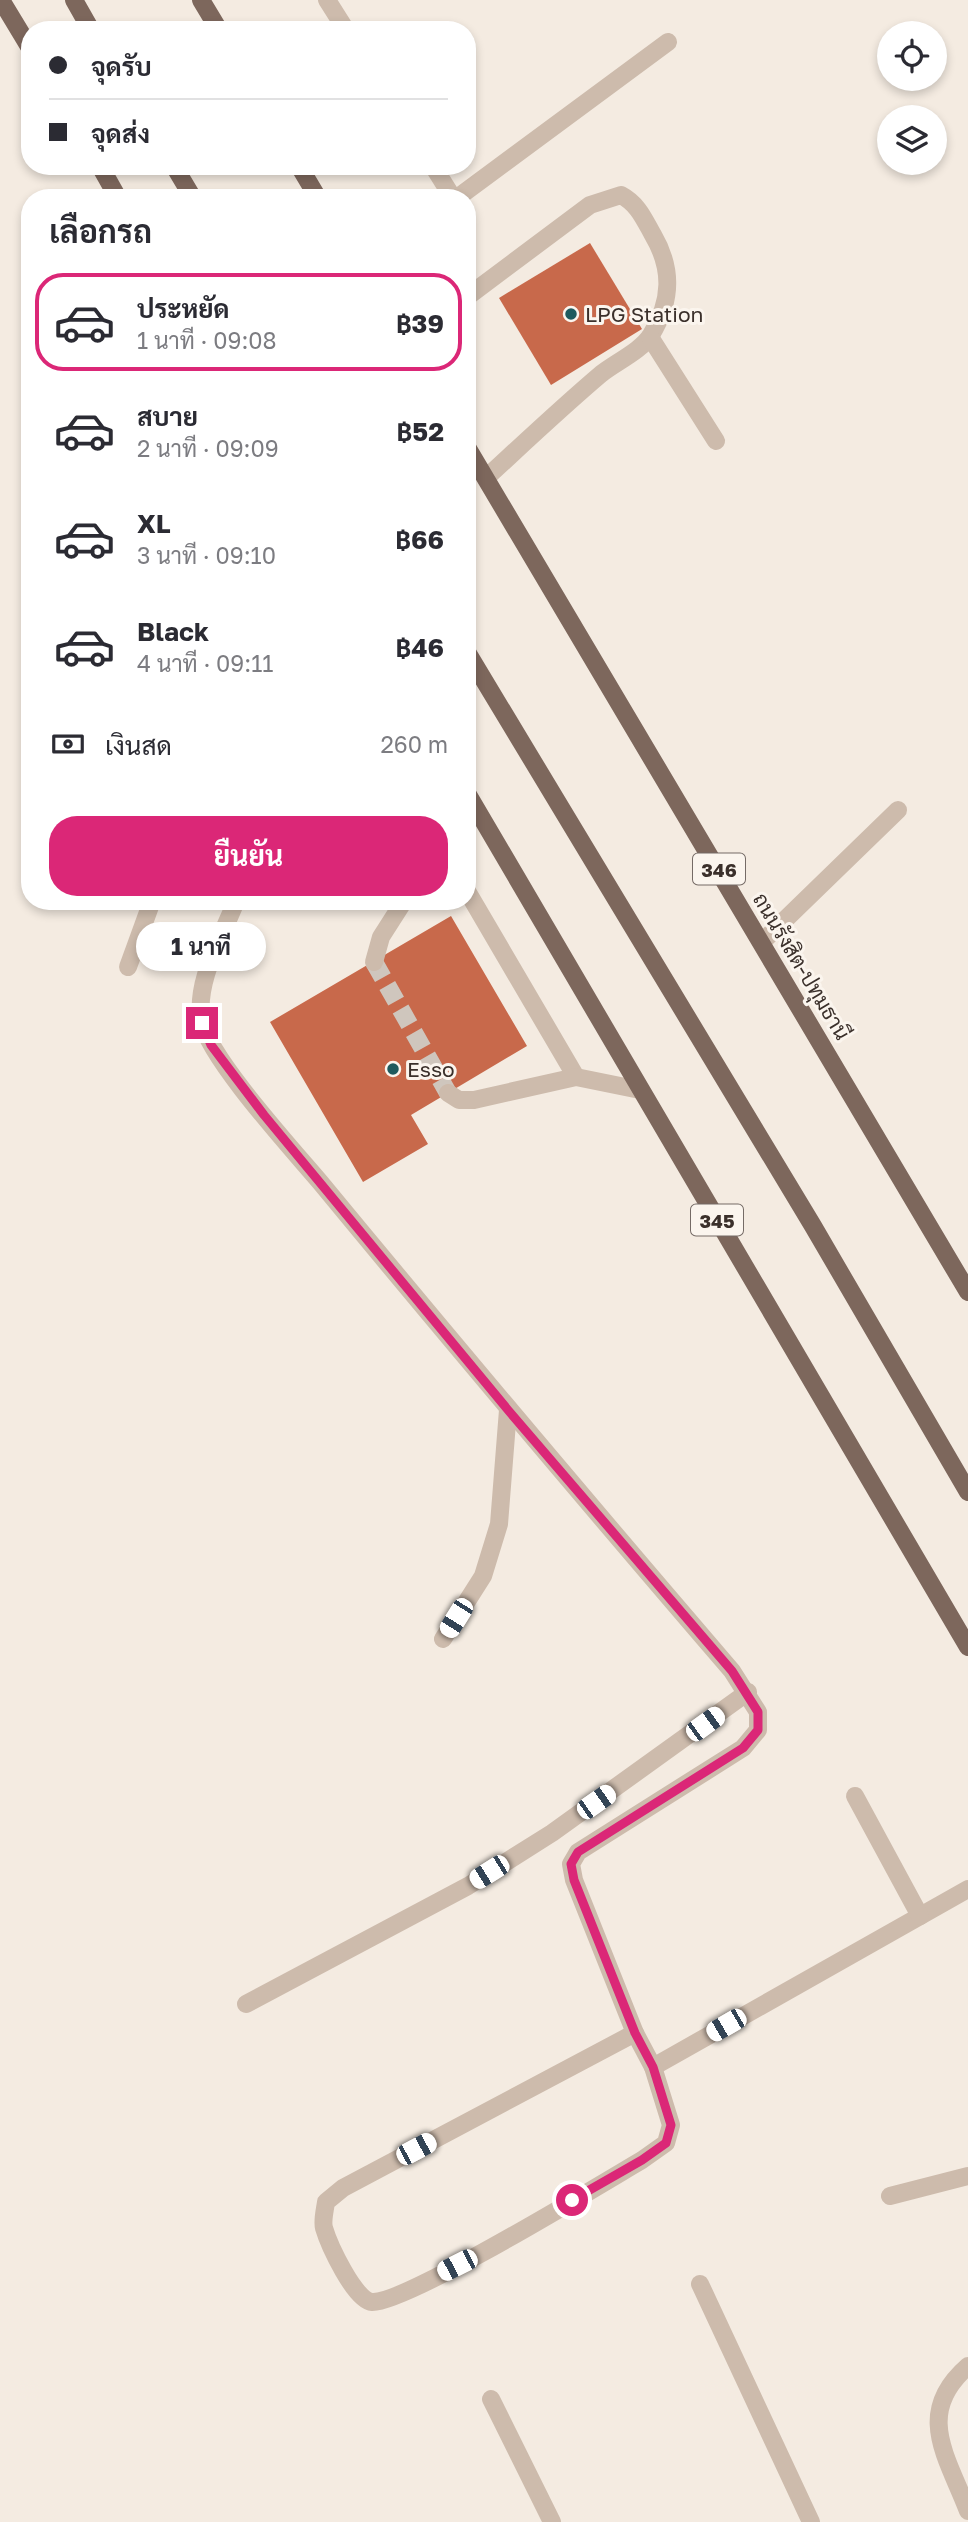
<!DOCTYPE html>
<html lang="th">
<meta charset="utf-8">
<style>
body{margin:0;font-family:"Golos Text",Sarabun,sans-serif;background:#f7f7f7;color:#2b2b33;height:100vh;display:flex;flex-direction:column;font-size:26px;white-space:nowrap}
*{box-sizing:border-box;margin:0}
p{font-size:23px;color:#7c7c81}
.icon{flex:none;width:38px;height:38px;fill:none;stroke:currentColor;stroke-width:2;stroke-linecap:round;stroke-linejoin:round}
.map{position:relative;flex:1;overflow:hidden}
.details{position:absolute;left:21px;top:189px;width:455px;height:721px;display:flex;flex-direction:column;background:#fff;border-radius:28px;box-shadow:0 4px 10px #0003}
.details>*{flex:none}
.hud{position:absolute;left:21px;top:21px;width:455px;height:154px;border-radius:28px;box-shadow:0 4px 10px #0003;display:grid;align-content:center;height:154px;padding:0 28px;background:#fff}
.controls{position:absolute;left:877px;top:21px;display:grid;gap:14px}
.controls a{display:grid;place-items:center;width:70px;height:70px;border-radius:50%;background:#fff;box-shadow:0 4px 10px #0003;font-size:35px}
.end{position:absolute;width:32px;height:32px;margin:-16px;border:9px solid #db2777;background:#fff;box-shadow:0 0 0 4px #fff}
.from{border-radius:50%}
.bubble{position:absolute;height:49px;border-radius:24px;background:#fff;box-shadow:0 4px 10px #0003;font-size:23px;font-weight:700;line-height:49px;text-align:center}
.car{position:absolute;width:21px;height:42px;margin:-21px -10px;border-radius:9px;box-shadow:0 0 5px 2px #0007;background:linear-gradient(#fff 24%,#345 0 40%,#fff 0 76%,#345 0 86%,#fff 0)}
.hud b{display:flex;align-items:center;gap:24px;height:66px;font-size:26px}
.hud b+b{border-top:2px solid #e1e1e2}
.hud i{width:18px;height:18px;background:#2b2b33}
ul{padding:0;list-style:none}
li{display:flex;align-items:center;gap:21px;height:98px;margin:0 14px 10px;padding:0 14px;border:4px solid transparent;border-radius:28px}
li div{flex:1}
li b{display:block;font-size:26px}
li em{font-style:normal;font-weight:700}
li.current{border-color:#db2777}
li>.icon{width:63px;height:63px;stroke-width:1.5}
h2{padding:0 28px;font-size:32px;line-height:84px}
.pay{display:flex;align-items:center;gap:18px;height:77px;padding:0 28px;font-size:26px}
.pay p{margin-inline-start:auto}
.action{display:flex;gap:14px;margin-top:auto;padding:14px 28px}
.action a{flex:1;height:80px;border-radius:28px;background:#db2777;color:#fff;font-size:28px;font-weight:700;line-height:80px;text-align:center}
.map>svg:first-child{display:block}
</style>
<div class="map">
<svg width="968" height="2522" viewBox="0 0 968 2522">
<rect width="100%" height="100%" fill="#f4ebe1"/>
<g fill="#c8694b">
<path d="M590,243L642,329L551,385L499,298Z"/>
<path d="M451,916L527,1046L411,1115L428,1144L363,1182L270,1022Z"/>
</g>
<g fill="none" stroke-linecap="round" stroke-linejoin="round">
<path stroke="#cfc6bd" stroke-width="18" stroke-dasharray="18 9" stroke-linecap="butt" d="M374,962L448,1093"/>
<g stroke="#cdbbac" stroke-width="18">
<path d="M327,0L346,30"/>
<path d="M433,166L453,198"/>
<path d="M457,198L668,42"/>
<path d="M467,297L590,205L621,195C638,204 644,219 653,235C673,269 672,301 651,335C641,351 616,362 601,374C562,407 524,443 486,478"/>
<path d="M650,337L716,441"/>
<path d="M467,891L576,1077"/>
<path d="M236,901C222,937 194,983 202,1022C209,1058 293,1150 320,1182C456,1347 593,1509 732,1671L758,1712V1730L743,1748L578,1852L571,1864L574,1880L635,2033L653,2067L968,1889"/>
<path d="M762,942L898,810"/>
<path d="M374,962L381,937L404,901"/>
<path d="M128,967L152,901"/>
<path d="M448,1093L459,1100H474L576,1077L640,1090"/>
<path d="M443,1639L483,1576L499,1524L508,1410"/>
<path d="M855,1796L920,1916"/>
<path d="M246,2004L468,1886L552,1833L748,1692"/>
<path d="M635,2033L343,2188L326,2202C325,2210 322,2221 324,2228C329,2245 355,2301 372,2302C405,2304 601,2184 642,2160L666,2143L671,2125L653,2067"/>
<path d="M890,2196L968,2176"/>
<path d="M700,2284L811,2522"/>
<path d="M968,2366C914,2413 947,2456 968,2511"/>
<path d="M491,2399L552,2522"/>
</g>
<g stroke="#7d675c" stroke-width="18">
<path d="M1,0L30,48"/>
<path d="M74,0L91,30"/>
<path d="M201,0L219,30"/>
<path d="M100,166L118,198"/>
<path d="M174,166L193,198"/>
<path d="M299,166L318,198"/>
<path d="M467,447L968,1292"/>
<path d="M467,652L813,1226L968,1492"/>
<path d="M467,793L968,1647"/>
</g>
</g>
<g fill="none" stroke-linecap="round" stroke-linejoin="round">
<path stroke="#db2777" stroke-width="9" d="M202,1023L211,1045L264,1115L508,1410L732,1671L758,1712V1730L743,1748L578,1852L571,1864L574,1880L635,2033L653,2067L671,2125L666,2143L642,2160L572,2200"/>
</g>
<g fill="#1f5a5e" stroke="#fbf5ee" stroke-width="2.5">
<circle cx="571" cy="314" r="7"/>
<circle cx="393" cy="1069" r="7"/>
</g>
<g text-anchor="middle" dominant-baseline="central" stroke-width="6" stroke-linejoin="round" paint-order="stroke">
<g fill="#fbf5ee" stroke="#756b66" stroke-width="2">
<rect x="693" y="853.5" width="52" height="31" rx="5"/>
<rect x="691" y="1204.5" width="52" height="31" rx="5"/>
</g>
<g font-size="19" font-weight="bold" fill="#3b302b">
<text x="719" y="869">346</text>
<text x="717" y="1220">345</text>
</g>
<g font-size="21" fill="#3b302b" stroke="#fbf5ee" text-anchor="start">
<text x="585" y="314">LPG Station</text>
<text x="407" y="1069">Esso</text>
</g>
<g font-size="21" fill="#3b302b" stroke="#fbf5ee">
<text transform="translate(802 966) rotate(59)">ถนนรังสิต-ปทุมธานี</text>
</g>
</g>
</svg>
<div class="controls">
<a><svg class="icon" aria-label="locate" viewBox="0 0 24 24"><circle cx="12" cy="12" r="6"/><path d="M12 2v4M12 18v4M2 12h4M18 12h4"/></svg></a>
<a><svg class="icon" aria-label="layers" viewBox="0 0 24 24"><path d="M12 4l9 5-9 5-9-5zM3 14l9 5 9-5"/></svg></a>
</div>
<i class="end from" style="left:572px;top:2200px"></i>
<i class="end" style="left:202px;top:1023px"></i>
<div class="bubble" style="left:136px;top:922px;width:130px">1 นาที</div>
<i class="car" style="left:456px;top:1618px;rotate:212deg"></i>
<i class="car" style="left:705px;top:1724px;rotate:54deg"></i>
<i class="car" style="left:596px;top:1802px;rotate:55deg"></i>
<i class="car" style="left:489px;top:1872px;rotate:238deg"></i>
<i class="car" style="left:726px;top:2025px;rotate:240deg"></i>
<i class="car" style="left:416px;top:2149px;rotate:62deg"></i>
<i class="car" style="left:457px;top:2265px;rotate:243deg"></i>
<div class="hud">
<b><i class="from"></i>จุดรับ</b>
<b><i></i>จุดส่ง</b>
</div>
<section class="details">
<h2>เลือกรถ</h2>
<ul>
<li class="current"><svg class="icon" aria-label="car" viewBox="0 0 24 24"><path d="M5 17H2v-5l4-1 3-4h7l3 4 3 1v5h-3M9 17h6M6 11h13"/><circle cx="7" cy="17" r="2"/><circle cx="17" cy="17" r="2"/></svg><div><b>ประหยัด</b><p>1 นาที · 09:08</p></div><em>฿39</em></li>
<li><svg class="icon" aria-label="car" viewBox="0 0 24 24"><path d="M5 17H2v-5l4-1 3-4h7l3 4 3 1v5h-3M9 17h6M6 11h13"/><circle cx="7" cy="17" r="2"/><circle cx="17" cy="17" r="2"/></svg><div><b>สบาย</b><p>2 นาที · 09:09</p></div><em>฿52</em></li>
<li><svg class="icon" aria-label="car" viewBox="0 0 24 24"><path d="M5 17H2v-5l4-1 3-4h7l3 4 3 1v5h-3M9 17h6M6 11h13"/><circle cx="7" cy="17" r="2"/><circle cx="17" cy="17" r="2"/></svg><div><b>XL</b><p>3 นาที · 09:10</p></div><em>฿66</em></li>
<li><svg class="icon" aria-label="car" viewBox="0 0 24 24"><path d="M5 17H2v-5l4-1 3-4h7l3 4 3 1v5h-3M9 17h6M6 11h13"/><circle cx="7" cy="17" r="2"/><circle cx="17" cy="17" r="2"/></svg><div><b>Black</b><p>4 นาที · 09:11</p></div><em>฿46</em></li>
</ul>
<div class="pay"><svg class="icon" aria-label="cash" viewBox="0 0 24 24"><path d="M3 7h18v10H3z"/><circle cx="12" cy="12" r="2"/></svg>เงินสด<p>260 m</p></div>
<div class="action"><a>ยืนยัน</a></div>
</section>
</div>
